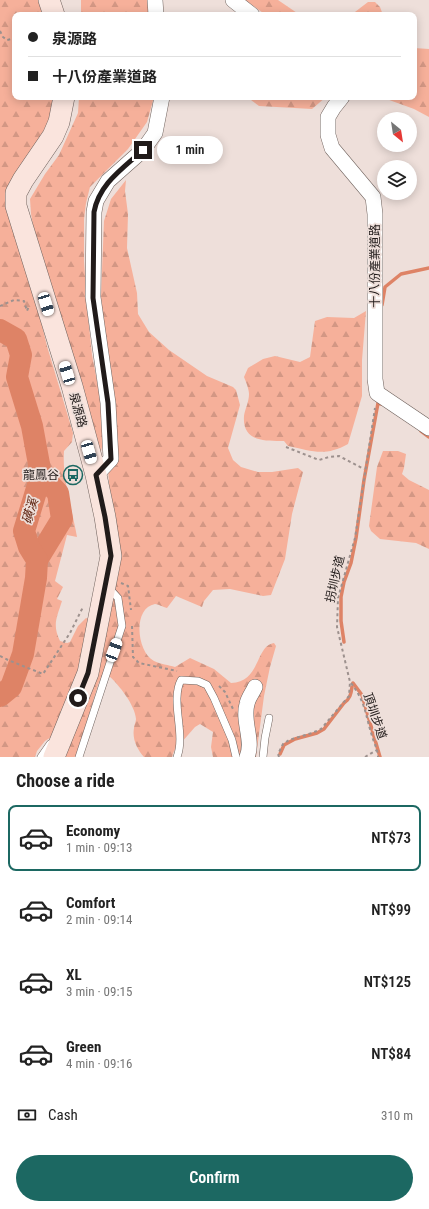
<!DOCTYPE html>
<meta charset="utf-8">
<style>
body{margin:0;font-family:"Roboto Condensed","Noto Sans TC",sans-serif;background:#f2f2f2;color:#222;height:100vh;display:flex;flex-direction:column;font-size:15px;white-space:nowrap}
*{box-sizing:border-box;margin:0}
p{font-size:13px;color:#767676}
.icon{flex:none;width:22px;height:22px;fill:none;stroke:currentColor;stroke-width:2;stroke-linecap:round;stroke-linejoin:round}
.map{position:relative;height:757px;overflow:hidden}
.details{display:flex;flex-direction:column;background:#fff;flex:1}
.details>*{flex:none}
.top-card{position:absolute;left:12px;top:12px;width:405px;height:88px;border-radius:8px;box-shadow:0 2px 10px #0003;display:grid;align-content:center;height:88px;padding:0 16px;background:#fff}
.needle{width:26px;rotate:150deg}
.fabs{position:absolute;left:377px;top:112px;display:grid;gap:8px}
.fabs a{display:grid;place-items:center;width:40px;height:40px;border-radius:50%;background:#fff;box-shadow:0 2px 10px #0003;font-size:20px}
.end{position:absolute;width:18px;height:18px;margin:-9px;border:5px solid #211b1a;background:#fff;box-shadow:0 0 0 2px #fff}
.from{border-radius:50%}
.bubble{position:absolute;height:28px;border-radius:14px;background:#fff;box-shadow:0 2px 10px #0003;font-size:13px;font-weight:600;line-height:28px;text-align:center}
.car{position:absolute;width:12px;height:24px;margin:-12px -6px;border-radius:5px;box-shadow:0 0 3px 1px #0007;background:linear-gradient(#fff 24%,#345 0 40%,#fff 0 76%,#345 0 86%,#fff 0)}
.top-card b{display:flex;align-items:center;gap:14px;height:38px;font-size:15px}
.top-card b+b{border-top:1px solid #e0e0e0}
.top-card i{width:10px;height:10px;background:#222}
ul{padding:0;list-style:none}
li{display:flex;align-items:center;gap:12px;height:66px;margin:0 8px 6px;padding:0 8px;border:2px solid transparent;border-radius:8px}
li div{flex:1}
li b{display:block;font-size:15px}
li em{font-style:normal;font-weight:600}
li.selected{border-color:#1c6862}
li>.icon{width:36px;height:36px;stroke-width:1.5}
h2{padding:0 16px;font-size:18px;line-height:48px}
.pay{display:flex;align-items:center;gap:10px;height:44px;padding:0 16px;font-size:15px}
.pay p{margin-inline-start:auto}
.button{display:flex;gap:8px;margin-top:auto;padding:8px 16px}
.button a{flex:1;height:46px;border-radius:24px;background:#1c6862;color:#fff;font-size:16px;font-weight:600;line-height:46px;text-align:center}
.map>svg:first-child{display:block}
</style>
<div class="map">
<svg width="429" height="757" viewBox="0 0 429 757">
<defs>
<pattern id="forest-firs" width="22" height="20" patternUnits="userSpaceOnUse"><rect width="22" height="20" fill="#f6b09a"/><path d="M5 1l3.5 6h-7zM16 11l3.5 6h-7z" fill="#d39784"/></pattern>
</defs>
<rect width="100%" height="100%" fill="#eedfda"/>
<g fill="url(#forest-firs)">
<path d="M0,0H44L48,15H15V97H55L53,114L11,198L47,346L73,433L72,442L64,451C62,479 72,509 77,537L67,535L55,581L63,587L57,599L62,601C57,617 52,625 60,641L67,643L70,642L78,626L86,618L89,619L83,665L56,734L45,741L37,751L35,757H0Z"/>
<path d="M81,0H147L149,15H81Z"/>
<path d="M245,0H278L300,15H266Z"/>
<path d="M368,2H375L380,7L383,15H348H351Z"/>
<path d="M414,48L429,49V117L414,109L381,97H414Z"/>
<path d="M79,97H154L147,122L128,149L90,187L86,203L84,219V261L87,306L92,355L102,407V447L100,455L38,253L31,214L30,199L45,174L59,155L78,113Z"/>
<path d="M250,97H326L312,109L259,106L251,100Z"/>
<path d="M126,180L125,191L128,214L127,248L137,293L138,314L149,332L169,350L207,376L233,387L236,390L240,405L228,448L233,460L241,467L258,472H272L298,468L303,472L292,514L285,559L271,595L263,596L230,589L213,590L204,601L202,607L176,596L167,608C163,607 158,604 155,604C132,608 137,653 154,661C160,664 169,665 175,667L190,658L214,669L231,683C261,682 255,646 274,643L276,646L270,667L264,696L256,757H213L211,747L213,732L200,724L195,727L174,751L172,757H144C137,749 132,739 134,728C134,725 136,722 136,719C135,705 119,685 109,676L103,677L99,682L76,757H59L116,573L108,470L104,339L101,296L104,221L111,199Z"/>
<path d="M366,311L362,360V396L348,444C325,457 312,451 288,446L284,441C265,441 242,442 244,416C245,409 249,402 249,394C249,389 246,382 244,377L248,368L263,359L275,356L300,362L310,357L315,321L327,317L354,318Z"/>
<path d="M383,451H398L406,454L404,468L402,474L409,480L429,490V549L416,543L380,539L371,531L369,526L377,467Z"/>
</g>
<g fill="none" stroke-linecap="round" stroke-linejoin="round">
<g stroke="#de8366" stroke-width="3.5">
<path d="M382,305L385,287L401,274L429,268"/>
<path d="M421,431L429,437"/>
<path d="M344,642L341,621V597L344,582L351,563L356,538L364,480L378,403L381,404"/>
<path d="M353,683L362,695L380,757"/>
<path d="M280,754L284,745L295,739L317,733L324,729L344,703C350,699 351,694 352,687"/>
</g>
<g stroke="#de8366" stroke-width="22">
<path d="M37,560L62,519L58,493L41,475"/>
<path d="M0,696L11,687L23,654L36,578L37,560L29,547L24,531L41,475L32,426L17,377L21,355L16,339L0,330"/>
</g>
<g stroke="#6f625d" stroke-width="8">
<g id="lane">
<path d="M41,757L50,744"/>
<path d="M79,757L122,626L118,598L109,588"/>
<path d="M177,757C186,734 170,701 181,680L198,681L207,685L214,698L232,740L236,757"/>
<path d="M263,757L265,738L269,718"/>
</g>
</g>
<g stroke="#6f625d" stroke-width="16">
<g id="street">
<path d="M155,0L156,15"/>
<path d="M233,0L252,15"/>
<path d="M342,97L334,107L328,117V135L332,148L373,197L375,214V379L377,393L429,428"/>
<path d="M96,475L111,459L108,403L93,297L94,212L96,201L108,181L143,150L155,133L162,97"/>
<path d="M247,757C254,741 242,721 247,704C248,698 253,692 255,687"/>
</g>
</g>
<g stroke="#6f625d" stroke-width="22">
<g id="secondary">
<path d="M49,0L54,15"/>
<path d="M54,757L88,673L111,556L105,517L96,475L72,386L16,206V193L23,180L53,136L59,122L64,97"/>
</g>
</g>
<g stroke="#9d918e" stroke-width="2" stroke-dasharray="3 3" stroke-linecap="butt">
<path d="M0,31L3,37L7,40L15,38"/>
<path d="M0,306L14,300L24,301L27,311L29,306"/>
<path d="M286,447L319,460L329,457L339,456L364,469"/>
<path d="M121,583L128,586L131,610"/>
<path d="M132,626L133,657L139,663L177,671"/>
<path d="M0,656L8,660L43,674L70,633L83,607"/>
<path d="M351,683C366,703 365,714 372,736C374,743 378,750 378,757"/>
<path d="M219,686L225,692L233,709"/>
<path d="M279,757L278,754L283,744L289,740L312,733L321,729L349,696L350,682L337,627L338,598L355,538L375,408"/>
<path d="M365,757L377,750"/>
</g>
<use href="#lane" stroke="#fff" stroke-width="7"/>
<use href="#street" stroke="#fff" stroke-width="15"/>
<use href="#secondary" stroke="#fae4dd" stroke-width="21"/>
</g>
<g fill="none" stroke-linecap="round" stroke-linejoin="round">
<path stroke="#211b1a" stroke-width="5" d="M78,698L88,673L111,556L105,517L96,475L111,459L108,403L93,298L94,212C99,184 122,169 143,150"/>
</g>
<defs>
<g id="bus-ring" transform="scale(1)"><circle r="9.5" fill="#eedfda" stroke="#1c6862" stroke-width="1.5"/><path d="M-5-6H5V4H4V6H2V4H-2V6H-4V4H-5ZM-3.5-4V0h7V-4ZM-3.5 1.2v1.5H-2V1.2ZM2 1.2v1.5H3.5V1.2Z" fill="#1c6862"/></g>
</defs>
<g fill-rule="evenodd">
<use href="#bus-ring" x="73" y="475"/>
</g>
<g text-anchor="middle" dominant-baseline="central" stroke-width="3.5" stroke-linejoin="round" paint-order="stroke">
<g font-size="12" fill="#211b1a" stroke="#eedfda">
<text transform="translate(375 266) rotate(-90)">十八份產業道路</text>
<text transform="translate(78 410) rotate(75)">泉源路</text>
<text transform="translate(335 579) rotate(-77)">拐圳步道</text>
<text transform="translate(375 716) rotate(71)">頂圳步道</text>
</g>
<g font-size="12" fill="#211b1a" stroke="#eedfda" text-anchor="end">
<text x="59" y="475">龍鳳谷</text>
</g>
<g font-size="13" font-style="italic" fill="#612714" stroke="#eedfda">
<text transform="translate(30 511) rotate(-73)">磺溪</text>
</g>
</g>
</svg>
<div class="fabs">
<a><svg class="needle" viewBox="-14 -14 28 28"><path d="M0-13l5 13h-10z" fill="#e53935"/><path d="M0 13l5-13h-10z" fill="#767676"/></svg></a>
<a><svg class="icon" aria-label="layers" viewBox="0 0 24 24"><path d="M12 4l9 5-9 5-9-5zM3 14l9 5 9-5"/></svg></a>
</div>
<i class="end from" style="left:78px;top:698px"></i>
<i class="end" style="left:143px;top:150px"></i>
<div class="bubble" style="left:157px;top:136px;width:66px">1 min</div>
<i class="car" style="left:46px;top:304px;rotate:163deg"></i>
<i class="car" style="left:67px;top:373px;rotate:343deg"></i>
<i class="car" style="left:89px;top:452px;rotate:164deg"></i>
<i class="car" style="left:114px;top:650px;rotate:20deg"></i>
<div class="top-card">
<b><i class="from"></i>泉源路</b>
<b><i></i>十八份產業道路</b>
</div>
</div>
<section class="details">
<h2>Choose a ride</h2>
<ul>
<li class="selected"><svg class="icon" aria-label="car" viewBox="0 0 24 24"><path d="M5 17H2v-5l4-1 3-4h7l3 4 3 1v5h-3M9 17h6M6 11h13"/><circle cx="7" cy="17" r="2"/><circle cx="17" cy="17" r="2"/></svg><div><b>Economy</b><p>1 min · 09:13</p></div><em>NT$73</em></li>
<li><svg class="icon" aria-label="car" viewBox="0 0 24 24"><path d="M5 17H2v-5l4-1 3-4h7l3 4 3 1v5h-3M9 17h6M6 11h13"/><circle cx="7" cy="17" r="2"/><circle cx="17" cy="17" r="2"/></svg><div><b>Comfort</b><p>2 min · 09:14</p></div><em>NT$99</em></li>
<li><svg class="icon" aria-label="car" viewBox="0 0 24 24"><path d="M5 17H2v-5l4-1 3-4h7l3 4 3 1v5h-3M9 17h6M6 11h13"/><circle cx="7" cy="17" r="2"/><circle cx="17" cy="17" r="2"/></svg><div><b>XL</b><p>3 min · 09:15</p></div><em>NT$125</em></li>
<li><svg class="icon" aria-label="car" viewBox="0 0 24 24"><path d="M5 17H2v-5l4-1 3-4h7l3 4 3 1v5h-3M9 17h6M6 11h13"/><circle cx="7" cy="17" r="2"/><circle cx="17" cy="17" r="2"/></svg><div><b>Green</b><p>4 min · 09:16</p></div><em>NT$84</em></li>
</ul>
<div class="pay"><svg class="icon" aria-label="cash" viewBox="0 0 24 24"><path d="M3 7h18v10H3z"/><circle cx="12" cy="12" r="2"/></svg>Cash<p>310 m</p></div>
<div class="button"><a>Confirm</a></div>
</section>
